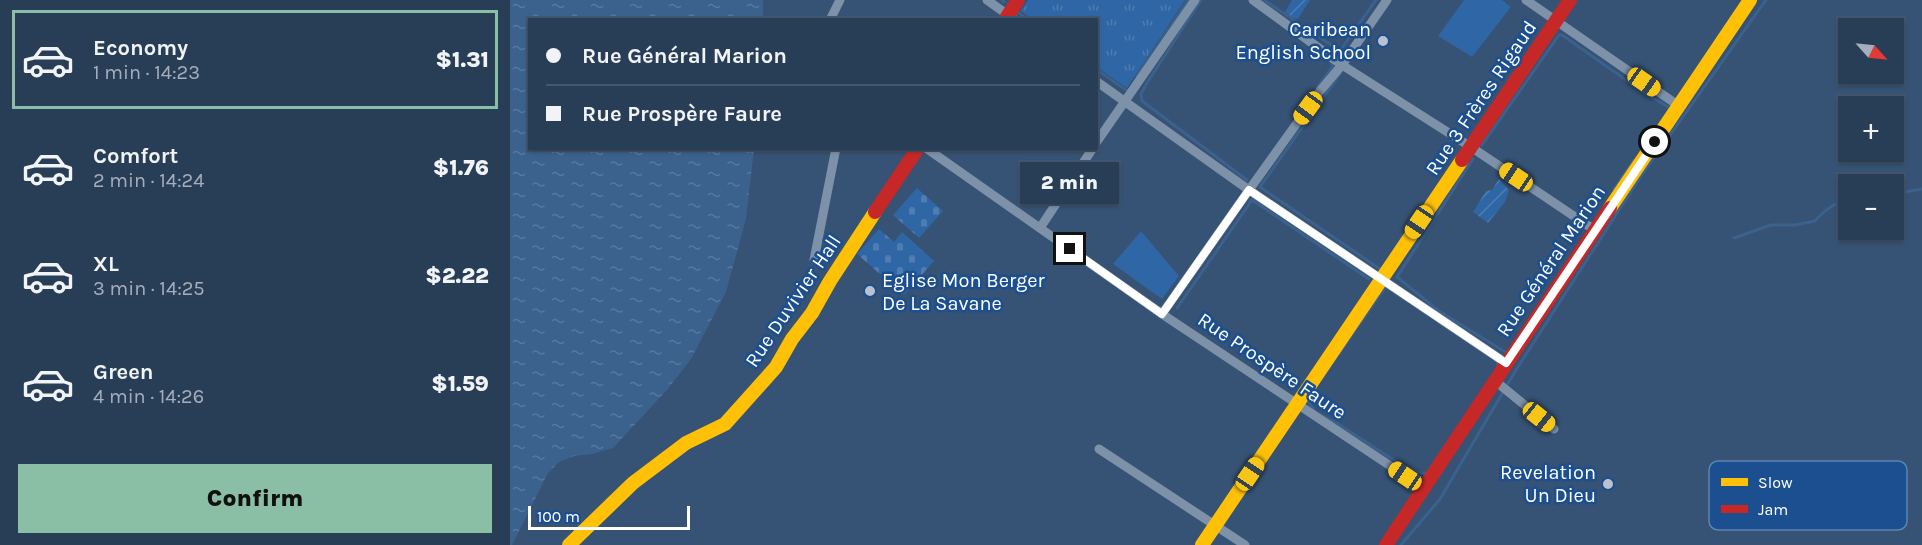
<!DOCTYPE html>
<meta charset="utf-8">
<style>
body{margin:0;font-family:Karla,sans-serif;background:#344961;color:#f1f3f6;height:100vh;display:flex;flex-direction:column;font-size:22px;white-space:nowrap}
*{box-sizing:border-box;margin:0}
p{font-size:20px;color:#a5aeba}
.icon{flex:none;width:33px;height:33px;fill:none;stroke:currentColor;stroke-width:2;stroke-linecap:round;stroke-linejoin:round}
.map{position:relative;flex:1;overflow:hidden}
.panel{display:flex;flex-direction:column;background:#283e57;width:510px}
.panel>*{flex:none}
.banner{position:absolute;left:18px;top:18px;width:570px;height:132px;border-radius:0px;box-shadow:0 2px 4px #0004,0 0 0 2px #44576d;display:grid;align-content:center;height:132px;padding:0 18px;background:#283e57}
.needle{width:39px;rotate:117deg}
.fabs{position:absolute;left:1328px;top:18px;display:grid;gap:12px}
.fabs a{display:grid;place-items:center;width:66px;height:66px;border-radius:0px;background:#283e57;box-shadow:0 2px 4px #0004,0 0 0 2px #44576d;font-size:30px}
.scale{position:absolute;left:18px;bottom:15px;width:162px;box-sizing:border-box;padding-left:6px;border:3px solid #fff;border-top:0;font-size:16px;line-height:21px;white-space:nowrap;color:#fff;-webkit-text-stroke:4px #1b4f8f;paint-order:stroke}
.end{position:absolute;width:27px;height:27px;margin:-14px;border:8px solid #fff;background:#111;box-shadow:0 0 0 3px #111}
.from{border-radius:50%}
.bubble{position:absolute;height:42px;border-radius:0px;background:#283e57;box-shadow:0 2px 4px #0004,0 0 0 2px #44576d;font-size:20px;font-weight:800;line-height:42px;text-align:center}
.car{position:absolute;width:18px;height:36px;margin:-18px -9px;border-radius:8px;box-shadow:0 0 4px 2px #0007;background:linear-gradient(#f5c518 24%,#345 0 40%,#f5c518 0 76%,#345 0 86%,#f5c518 0)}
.banner b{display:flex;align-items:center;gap:21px;height:57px;font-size:22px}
.banner b+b{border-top:2px solid #44576d}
.banner i{width:15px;height:15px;background:#f1f3f6}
ul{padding:10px 0 0;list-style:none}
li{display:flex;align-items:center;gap:18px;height:99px;margin:0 12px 9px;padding:0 6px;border:3px solid transparent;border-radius:0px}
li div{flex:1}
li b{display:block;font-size:22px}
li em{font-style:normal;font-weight:800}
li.selected{border-color:#8abfa5}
li>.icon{width:54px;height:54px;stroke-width:1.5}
.cta{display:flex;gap:12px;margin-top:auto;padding:12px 18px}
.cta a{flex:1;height:69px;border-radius:0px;background:#8abfa5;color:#111;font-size:24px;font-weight:800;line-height:69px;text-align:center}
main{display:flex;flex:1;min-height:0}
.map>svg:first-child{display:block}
</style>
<main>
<section class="panel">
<ul>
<li class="selected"><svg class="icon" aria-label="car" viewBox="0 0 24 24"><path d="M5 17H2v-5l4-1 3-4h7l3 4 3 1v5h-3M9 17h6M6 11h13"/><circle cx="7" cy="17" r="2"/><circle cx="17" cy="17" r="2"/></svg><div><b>Economy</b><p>1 min · 14:23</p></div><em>$1.31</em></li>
<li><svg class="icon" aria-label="car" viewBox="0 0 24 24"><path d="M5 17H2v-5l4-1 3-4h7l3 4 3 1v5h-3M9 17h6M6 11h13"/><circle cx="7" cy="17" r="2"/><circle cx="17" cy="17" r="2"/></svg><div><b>Comfort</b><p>2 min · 14:24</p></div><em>$1.76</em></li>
<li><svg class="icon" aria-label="car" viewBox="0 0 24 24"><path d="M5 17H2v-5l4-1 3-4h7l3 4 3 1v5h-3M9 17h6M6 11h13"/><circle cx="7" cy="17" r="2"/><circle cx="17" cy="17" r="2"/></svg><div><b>XL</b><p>3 min · 14:25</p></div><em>$2.22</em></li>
<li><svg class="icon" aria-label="car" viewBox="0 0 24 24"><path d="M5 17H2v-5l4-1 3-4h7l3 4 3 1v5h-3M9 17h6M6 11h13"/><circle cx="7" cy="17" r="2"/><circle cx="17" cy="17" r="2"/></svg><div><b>Green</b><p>4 min · 14:26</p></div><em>$1.59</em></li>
</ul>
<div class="cta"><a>Confirm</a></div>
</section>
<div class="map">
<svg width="1412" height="545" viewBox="0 0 1412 545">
<defs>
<pattern id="cemetery-stones" width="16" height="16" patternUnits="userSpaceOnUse" patternTransform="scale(1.5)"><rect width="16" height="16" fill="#2f66a5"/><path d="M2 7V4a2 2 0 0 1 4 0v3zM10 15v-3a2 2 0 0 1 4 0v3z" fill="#4e7db2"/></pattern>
<pattern id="park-tufts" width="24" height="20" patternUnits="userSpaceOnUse" patternTransform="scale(1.5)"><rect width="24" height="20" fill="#2f66a5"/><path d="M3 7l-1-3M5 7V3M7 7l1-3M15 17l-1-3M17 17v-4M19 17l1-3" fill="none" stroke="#4e7db2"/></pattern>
<pattern id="garden-furrows" width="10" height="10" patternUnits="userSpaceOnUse" patternTransform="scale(1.5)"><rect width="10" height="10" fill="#2f66a5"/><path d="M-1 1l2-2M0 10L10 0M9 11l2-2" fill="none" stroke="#4e7db2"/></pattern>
<pattern id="water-ripples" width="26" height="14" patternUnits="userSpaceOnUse" patternTransform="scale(1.5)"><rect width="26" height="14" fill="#3b618d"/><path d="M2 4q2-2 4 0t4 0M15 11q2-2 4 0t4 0" fill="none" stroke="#58799e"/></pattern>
</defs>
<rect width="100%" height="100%" fill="#365274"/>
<g fill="url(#cemetery-stones)">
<path d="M407,188L433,211L409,238L383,215Z"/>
<path d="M369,229L384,242L392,232L424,261L394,295L347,254Z"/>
</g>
<path fill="url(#park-tufts)" d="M518,0H675L617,88L587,67L586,20L522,19L511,11Z"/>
<g fill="url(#garden-furrows)">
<path d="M782,0H800L788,19L783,18L775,12Z"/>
<path d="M989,179L999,190L995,202L978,223L963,212L976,191L982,190Z"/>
</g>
<g fill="#2f66a5">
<path d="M954,0H992L1001,7L962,57L928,36Z"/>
<path d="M631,231L669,276L652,299L603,264Z"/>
</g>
<path fill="url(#water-ripples)" d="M0,0H253V19L20,20V148L244,149L236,219L216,292L181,359L157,390L103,448L82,454L64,456L49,462L38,473L2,545H0Z"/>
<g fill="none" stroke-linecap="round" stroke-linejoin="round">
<g stroke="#3b618d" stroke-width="3">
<path d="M492,0L494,2"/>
<path d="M691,0L637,83L631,94L632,101L737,180"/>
<path d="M754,0L830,51L866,0"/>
<path d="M509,13L518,20"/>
<path d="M586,69L616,90"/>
<path d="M830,74L750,187L870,269L873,268"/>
<path d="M627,76L678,0"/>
<path d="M807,88L823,66L820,61"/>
<path d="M972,145L1049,35H1052L1133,92L1160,108V111"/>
<path d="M963,159L887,277L929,311L997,353"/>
<path d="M1104,189L1124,160"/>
<path d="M1383,194L1412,189"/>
<path d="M1224,238L1261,225H1284L1305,221C1314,211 1324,202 1338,201"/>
<path d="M876,286L988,362V368L917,473H910L893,466L825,422L805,412L798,401L809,382Z"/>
<path d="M667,308L742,200L859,279"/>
<path d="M891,545L930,499L1006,370L1131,176L1256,0"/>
</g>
<g stroke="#7d92a8" stroke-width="9">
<path d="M477,0L505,20"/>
<path d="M743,0L832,65L961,147L1086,231"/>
<path d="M1016,0L1169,106"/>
<path d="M320,20L330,0"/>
<path d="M586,81L739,190L996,363"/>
<path d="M586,143L685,0"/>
<path d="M416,148L652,314L912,487"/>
<path d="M530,228L583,148"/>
<path d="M304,260L326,148"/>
<path d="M652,314L739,190L810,91L832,65L877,0"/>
<path d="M984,380L1044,429"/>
<path d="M589,449L735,545"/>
</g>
<g stroke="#ffc107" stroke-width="14">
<path d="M1100,208L1240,0"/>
<path d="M59,545L123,483L176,443L215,424L266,367L282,339L302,313L320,281L365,212"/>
<path d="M692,545L952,160"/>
</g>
<g stroke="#c62828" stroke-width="14">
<path d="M495,20L508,0"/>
<path d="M952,160L1060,0"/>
<path d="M365,212L408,148"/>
<path d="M876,545L1100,208"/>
</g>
</g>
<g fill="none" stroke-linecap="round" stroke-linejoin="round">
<path stroke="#fff" stroke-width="8" d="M560,249L652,314L739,190L996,363L1145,142"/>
</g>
<g fill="#b9c2ce" stroke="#1b4f8f" stroke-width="2">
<circle cx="873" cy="41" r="6"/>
<circle cx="360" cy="291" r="6"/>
<circle cx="1098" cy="484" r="6"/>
</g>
<g text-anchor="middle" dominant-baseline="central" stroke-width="5" stroke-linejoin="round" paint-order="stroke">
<g font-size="20" fill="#fff" stroke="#1b4f8f" text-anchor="end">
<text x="861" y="29">Caribean<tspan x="861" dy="23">English School</tspan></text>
<text x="372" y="280" text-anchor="start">Eglise Mon Berger<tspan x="372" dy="23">De La Savane</tspan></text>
<text x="1086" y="472">Revelation<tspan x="1086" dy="23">Un Dieu</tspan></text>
</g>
<g font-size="20" fill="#fff" stroke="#1b4f8f">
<text transform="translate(971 98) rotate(-56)">Rue 3 Frères Rigaud</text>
<text transform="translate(1041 261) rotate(-56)">Rue Général Marion</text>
<text transform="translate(283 301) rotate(-56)">Rue Duvivier Hall</text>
<text transform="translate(762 366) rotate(34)">Rue Prospère Faure</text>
</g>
</g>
<rect x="1199" y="461" width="198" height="69" rx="9" fill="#1b4f8f" stroke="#5f84b1" stroke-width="1.5"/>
<rect x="1211" y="478" width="27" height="8" fill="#ffc107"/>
<rect x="1211" y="505" width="27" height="8" fill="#c62828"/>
<g font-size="16" fill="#fff">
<text x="1248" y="488">Slow</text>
<text x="1248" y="515">Jam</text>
</g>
</svg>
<div class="fabs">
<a><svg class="needle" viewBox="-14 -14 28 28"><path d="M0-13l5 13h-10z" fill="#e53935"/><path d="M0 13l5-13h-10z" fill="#a5aeba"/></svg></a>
<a>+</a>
<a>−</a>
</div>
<div class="scale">100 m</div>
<i class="end from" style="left:1145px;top:142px"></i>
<i class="end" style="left:560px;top:249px"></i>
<div class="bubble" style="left:510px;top:162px;width:99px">2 min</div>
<i class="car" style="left:1134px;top:82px;rotate:125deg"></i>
<i class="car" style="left:798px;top:108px;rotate:216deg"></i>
<i class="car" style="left:1006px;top:177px;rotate:304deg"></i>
<i class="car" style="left:909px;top:222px;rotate:214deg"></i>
<i class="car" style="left:1029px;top:417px;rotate:129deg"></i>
<i class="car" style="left:740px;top:474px;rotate:34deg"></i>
<i class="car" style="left:895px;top:476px;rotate:304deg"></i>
<div class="banner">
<b><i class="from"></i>Rue Général Marion</b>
<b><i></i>Rue Prospère Faure</b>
</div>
</div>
</main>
